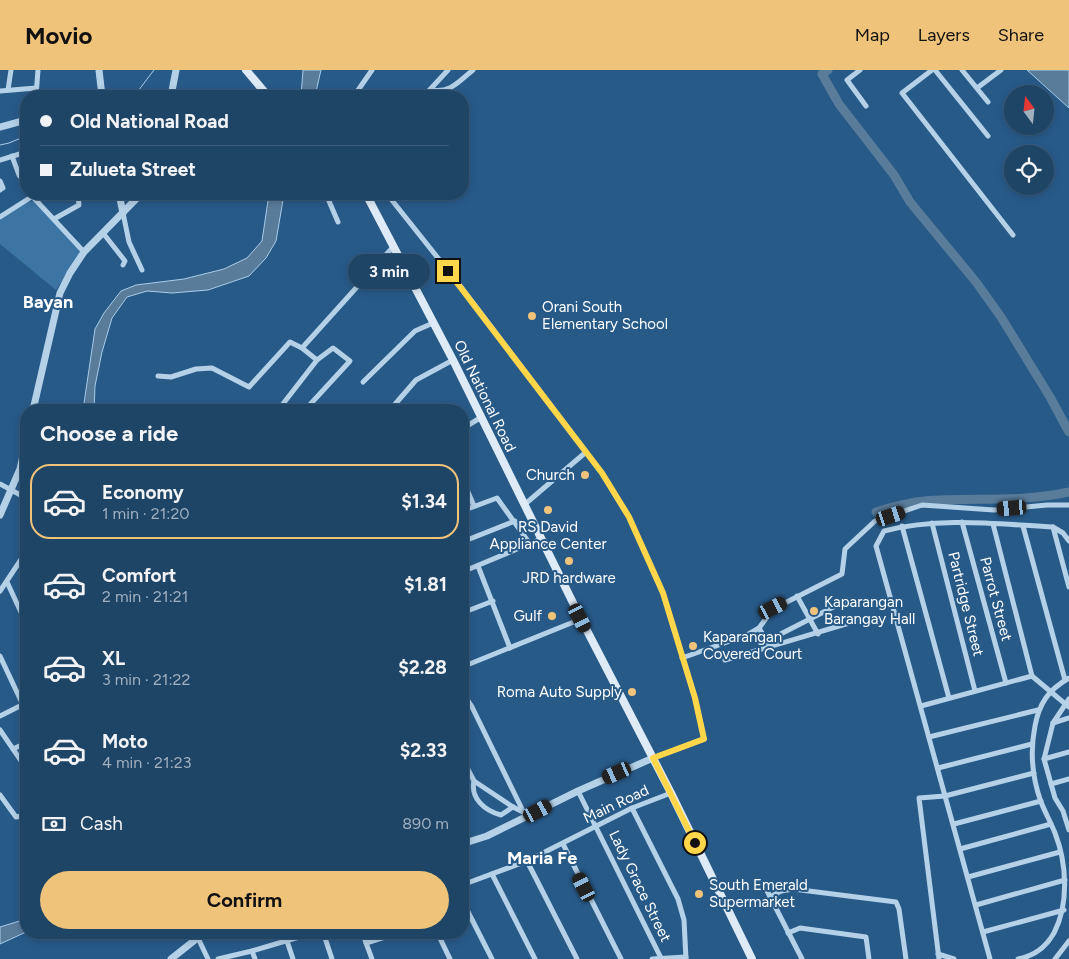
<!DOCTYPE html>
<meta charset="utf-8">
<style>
body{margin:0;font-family:Figtree,sans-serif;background:#264b6c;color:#f1f3f6;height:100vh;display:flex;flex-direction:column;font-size:19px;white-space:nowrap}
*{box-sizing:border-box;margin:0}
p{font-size:16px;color:#a1b0bf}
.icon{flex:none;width:28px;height:28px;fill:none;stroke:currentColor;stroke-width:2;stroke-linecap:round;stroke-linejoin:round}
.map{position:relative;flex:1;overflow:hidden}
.side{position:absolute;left:20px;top:334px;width:449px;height:535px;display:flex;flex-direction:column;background:#1e4466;border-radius:20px;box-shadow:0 2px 8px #0003,0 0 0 1px #3c5c7a}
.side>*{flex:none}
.guide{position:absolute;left:20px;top:20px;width:449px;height:110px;border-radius:20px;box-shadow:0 2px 8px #0003,0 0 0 1px #3c5c7a;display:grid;align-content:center;height:110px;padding:0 20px;background:#1e4466}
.needle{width:32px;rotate:345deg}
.fabs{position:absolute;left:1004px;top:15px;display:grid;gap:10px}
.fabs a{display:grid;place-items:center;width:50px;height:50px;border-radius:50%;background:#1e4466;box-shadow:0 2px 8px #0003,0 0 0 1px #3c5c7a;font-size:25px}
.end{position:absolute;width:22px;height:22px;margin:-11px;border:6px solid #ffd54a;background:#111;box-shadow:0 0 0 2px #111}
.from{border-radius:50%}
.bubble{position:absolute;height:35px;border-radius:18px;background:#1e4466;box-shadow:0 2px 8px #0003,0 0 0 1px #3c5c7a;font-size:16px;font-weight:700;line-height:35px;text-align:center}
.car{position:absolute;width:15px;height:30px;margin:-15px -8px;border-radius:6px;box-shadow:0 0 4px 1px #0007;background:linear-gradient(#222 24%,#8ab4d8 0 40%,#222 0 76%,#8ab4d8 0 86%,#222 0)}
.guide b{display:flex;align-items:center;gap:18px;height:48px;font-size:19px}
.guide b+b{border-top:1px solid #3c5c7a}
.guide i{width:12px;height:12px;background:#f1f3f6}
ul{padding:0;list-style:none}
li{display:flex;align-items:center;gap:15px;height:75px;margin:0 10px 8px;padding:0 10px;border:2px solid transparent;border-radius:20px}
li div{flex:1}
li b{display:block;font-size:19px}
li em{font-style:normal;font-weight:700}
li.current{border-color:#f0c37a}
li>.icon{width:45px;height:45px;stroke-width:1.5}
h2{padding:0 20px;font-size:22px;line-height:60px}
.pay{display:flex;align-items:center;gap:12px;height:55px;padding:0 20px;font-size:19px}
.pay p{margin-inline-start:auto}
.cta{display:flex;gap:10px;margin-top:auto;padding:10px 20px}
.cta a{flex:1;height:58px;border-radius:30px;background:#f0c37a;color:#111;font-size:20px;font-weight:700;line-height:58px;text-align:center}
header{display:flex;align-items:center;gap:30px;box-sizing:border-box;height:70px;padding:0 25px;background:#f0c37a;color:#111}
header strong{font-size:24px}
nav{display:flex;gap:28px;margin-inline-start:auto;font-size:18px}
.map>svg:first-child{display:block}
</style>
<header>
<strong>Movio</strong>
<nav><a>Map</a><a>Layers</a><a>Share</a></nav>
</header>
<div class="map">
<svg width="1069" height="889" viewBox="0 0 1069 889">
<rect width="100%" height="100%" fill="#285a88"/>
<path fill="#3c74a4" d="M35,131L81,181L56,220L0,174V149L26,132Z"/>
<g fill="#597c9b" stroke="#a9cce9">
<path d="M303,0H321L315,26H301Z"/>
<path d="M1027,0H1069V38Z"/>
<path d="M269,124H284L276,171L266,188L249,206L208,220L172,223L147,221L127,227L112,248L102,282L95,316L94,340H83L95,259L104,243L121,221L136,215L184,209L224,199L247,188L262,171Z"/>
<path d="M26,849V862L0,874V857Z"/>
</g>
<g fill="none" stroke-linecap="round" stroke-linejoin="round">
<g stroke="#a9cce9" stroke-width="1">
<path d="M131,26L135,25L154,0"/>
<path d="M0,75L9,73L26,66"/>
</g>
<g stroke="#597c9b" stroke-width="9">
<path d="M828,0L822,4L839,34L894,105L910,132L976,212L1001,247L1050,327L1069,362"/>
<path d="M876,442C892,437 907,433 924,431C973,427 1020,433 1069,422"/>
</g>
<g stroke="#b4d1e8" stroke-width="5">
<path d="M860,0L847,10L866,36"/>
<path d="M932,0L902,23L1013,165"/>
<path d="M935,0L988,66"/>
<path d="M962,0L988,32"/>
<path d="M977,18L1001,0"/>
<path d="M8,20L11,0"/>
<path d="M431,20C451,23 458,12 473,0"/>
<path d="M0,21L36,18"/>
<path d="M36,26L38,0"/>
<path d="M354,26L372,0"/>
<path d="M424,26L448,0"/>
<path d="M12,86L19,105L26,114"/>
<path d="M0,90L26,82"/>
<path d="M0,111L3,118L0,120"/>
<path d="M326,124L338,152"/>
<path d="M387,124L461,217L586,382L602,403L629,447L663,523L695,628L704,669L653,688"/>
<path d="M32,126L84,182"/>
<path d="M123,143L129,172L142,200"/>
<path d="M0,147L36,124"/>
<path d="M54,149L79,135L78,124"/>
<path d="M103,163L125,191L123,195"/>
<path d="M302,278L317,290"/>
<path d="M158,306L171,307L196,299L212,298L249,317L290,272L302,278L393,177"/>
<path d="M363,312L415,261L433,253"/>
<path d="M280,340L279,339L317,290L333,278L350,291L305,340"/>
<path d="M390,340L416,310L453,290"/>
<path d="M462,359L480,348"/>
<path d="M462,408L474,436"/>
<path d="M0,414L26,428"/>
<path d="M26,430C23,436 23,441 26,447"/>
<path d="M524,435L586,382"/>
<path d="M462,441L497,428L530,474"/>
<path d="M962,452L1006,613"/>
<path d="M932,453L975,621"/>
<path d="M993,454L1032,606"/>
<path d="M902,456L949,628"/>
<path d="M1023,456L1065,610"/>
<path d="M1053,457L1069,517"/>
<path d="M462,472L515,451"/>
<path d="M478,496L510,578"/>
<path d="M462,502L541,469"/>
<path d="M7,512L26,553"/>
<path d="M0,521L26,482"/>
<path d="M797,526L818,564"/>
<path d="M462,543L493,531"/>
<path d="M759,558L768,573"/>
<path d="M767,571L847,530"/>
<path d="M0,586L23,635"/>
<path d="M682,588L747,565L759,558L773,539L842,504L845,479L875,451L922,435L994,440L1047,435H1069"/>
<path d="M725,590L856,551"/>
<path d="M462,597L581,549"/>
<path d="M462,622L472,637L523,741"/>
<path d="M1069,629L1053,653L1044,689L1055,728L1063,741L1069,760"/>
<path d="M921,636L1032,606L1069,637"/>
<path d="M0,646L26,633"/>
<path d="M1053,653L1069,648"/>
<path d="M0,660L26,698"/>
<path d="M929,667L1038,640"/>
<path d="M13,679L26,673"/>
<path d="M462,688L474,711L513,737L523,742"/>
<path d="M1044,689L1069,682"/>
<path d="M938,698L1032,674"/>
<path d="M474,711C470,728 485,741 501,745L513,737"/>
<path d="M1051,714L1069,709"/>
<path d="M578,721L661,888"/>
<path d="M0,725L16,747L26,745"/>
<path d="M632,738L678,829L684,850L686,889"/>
<path d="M954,754L1041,731"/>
<path d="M563,774L621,889"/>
<path d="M960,779L1051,754"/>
<path d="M527,791L577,889"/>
<path d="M492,804L535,889"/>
<path d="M968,807L1060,782"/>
<path d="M763,813L802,889"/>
<path d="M462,815L527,791L632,738L671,723"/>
<path d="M770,827L781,821L793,819L896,832L899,839L906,889"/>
<path d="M462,830L492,889"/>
<path d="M976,835L1065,810"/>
<path d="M323,862L332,889"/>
<path d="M362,862L372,889"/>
<path d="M437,862L450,889"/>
<path d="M983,862L1064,840"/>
<path d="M788,863L800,858L866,867L869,889"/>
<path d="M198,868L208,889"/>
<path d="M287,871L293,889"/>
<path d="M366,873L401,862"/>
<path d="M252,881L255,889"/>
<path d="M938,884L954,889"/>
<path d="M218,889L252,881L316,862"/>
<path d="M652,889L686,887"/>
<path d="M939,889L919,728L945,726L1034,703"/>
<path d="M990,889L876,476L884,461C940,447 996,454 1053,457L1063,463L1069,471"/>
<path d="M1018,889C1035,886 1046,877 1054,863C1069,834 1067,794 1055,763C1051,753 1045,742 1041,732C1032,707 1030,681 1035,656C1039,634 1048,620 1069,608"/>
<path d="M1055,889L1069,871"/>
</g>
<g stroke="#b4d1e8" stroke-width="7">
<path d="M99,0L102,26"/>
<path d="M171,26L176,0"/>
<path d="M0,57L26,50"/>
<path d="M119,124L123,143"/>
<path d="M33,340L60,223L70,203L84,182L141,124"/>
<path d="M0,445L20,399L26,372"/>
<path d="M462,774L487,766L578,721L653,688"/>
<path d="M171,889L205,862"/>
</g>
<g stroke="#deebf7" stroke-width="8">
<path d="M246,0L268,26"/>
<path d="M366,124L453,290L581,549L671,723L752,889"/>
</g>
</g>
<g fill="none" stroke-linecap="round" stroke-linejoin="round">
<path stroke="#ffd54a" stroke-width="6" d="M448,201L602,403L629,447L663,523L695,628L704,669L653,688L695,773"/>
</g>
<g fill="#f0c37a" stroke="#285a88" stroke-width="2">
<circle cx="532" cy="246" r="5"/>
<circle cx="585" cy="405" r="5"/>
<circle cx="548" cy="440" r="5"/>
<circle cx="569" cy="491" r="5"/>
<circle cx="814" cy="541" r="5"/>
<circle cx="552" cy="546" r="5"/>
<circle cx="693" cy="576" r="5"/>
<circle cx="632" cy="622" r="5"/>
<circle cx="699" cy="824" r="5"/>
</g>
<g text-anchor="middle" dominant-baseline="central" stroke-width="4" stroke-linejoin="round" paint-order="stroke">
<g font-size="15" fill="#fff" stroke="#285a88" text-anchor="start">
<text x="542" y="237">Orani South<tspan x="542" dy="17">Elementary School</tspan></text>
<text x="575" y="405" text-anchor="end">Church</text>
<text x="548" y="457" text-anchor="middle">RS David<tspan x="548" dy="17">Appliance Center</tspan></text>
<text x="569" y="508" text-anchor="middle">JRD hardware</text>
<text x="824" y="532">Kaparangan<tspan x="824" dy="17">Barangay Hall</tspan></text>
<text x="542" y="546" text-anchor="end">Gulf</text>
<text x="703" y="567">Kaparangan<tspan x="703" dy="17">Covered Court</tspan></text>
<text x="622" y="622" text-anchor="end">Roma Auto Supply</text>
<text x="709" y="815">South Emerald<tspan x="709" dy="17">Supermarket</tspan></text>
</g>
<g font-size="15" fill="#fff" stroke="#285a88">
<text transform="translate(485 326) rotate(64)">Old National Road</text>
<text transform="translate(996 529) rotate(75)">Parrot Street</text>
<text transform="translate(966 534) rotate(76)">Partridge Street</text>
<text transform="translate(616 734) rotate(-25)">Main Road</text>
<text transform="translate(640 816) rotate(64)">Lady Grace Street</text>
</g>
<g font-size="18" font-weight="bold" fill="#fff" stroke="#285a88">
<text x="48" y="232">Bayan</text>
<text x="542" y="788">Maria Fe</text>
</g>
</g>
</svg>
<div class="fabs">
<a><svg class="needle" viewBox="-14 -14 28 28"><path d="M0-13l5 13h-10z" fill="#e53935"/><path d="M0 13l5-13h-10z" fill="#a1b0bf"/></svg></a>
<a><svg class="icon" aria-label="locate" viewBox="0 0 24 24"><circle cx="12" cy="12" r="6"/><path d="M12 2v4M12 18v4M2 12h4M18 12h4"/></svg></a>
</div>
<i class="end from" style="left:695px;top:773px"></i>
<i class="end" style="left:448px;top:201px"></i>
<div class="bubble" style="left:348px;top:184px;width:82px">3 min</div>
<i class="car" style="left:1012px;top:438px;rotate:265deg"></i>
<i class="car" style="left:891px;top:446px;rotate:72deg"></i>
<i class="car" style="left:773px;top:538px;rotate:63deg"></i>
<i class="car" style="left:580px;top:548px;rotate:153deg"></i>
<i class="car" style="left:617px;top:703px;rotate:246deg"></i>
<i class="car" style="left:538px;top:741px;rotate:62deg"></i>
<i class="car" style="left:584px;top:817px;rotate:333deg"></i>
<div class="guide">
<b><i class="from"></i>Old National Road</b>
<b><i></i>Zulueta Street</b>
</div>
<section class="side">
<h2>Choose a ride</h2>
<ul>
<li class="current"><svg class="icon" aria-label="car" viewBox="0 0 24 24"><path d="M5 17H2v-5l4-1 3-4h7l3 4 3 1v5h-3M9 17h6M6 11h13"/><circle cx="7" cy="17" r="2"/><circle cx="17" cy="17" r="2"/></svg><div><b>Economy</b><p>1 min · 21:20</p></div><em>$1.34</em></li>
<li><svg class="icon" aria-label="car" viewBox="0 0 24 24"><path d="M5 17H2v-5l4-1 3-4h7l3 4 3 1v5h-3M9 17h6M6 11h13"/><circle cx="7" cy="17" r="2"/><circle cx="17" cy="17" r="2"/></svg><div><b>Comfort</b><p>2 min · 21:21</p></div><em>$1.81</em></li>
<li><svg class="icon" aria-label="car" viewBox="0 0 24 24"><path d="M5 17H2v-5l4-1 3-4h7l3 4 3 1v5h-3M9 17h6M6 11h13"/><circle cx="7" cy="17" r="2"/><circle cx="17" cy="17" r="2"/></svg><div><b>XL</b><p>3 min · 21:22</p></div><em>$2.28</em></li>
<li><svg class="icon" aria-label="car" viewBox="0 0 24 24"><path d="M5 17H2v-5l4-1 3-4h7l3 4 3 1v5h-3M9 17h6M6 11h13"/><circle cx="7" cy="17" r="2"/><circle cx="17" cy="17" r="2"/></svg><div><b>Moto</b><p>4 min · 21:23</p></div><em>$2.33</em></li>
</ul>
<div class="pay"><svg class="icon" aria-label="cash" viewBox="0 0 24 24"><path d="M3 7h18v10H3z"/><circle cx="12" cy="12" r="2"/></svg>Cash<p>890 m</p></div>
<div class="cta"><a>Confirm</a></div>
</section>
</div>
